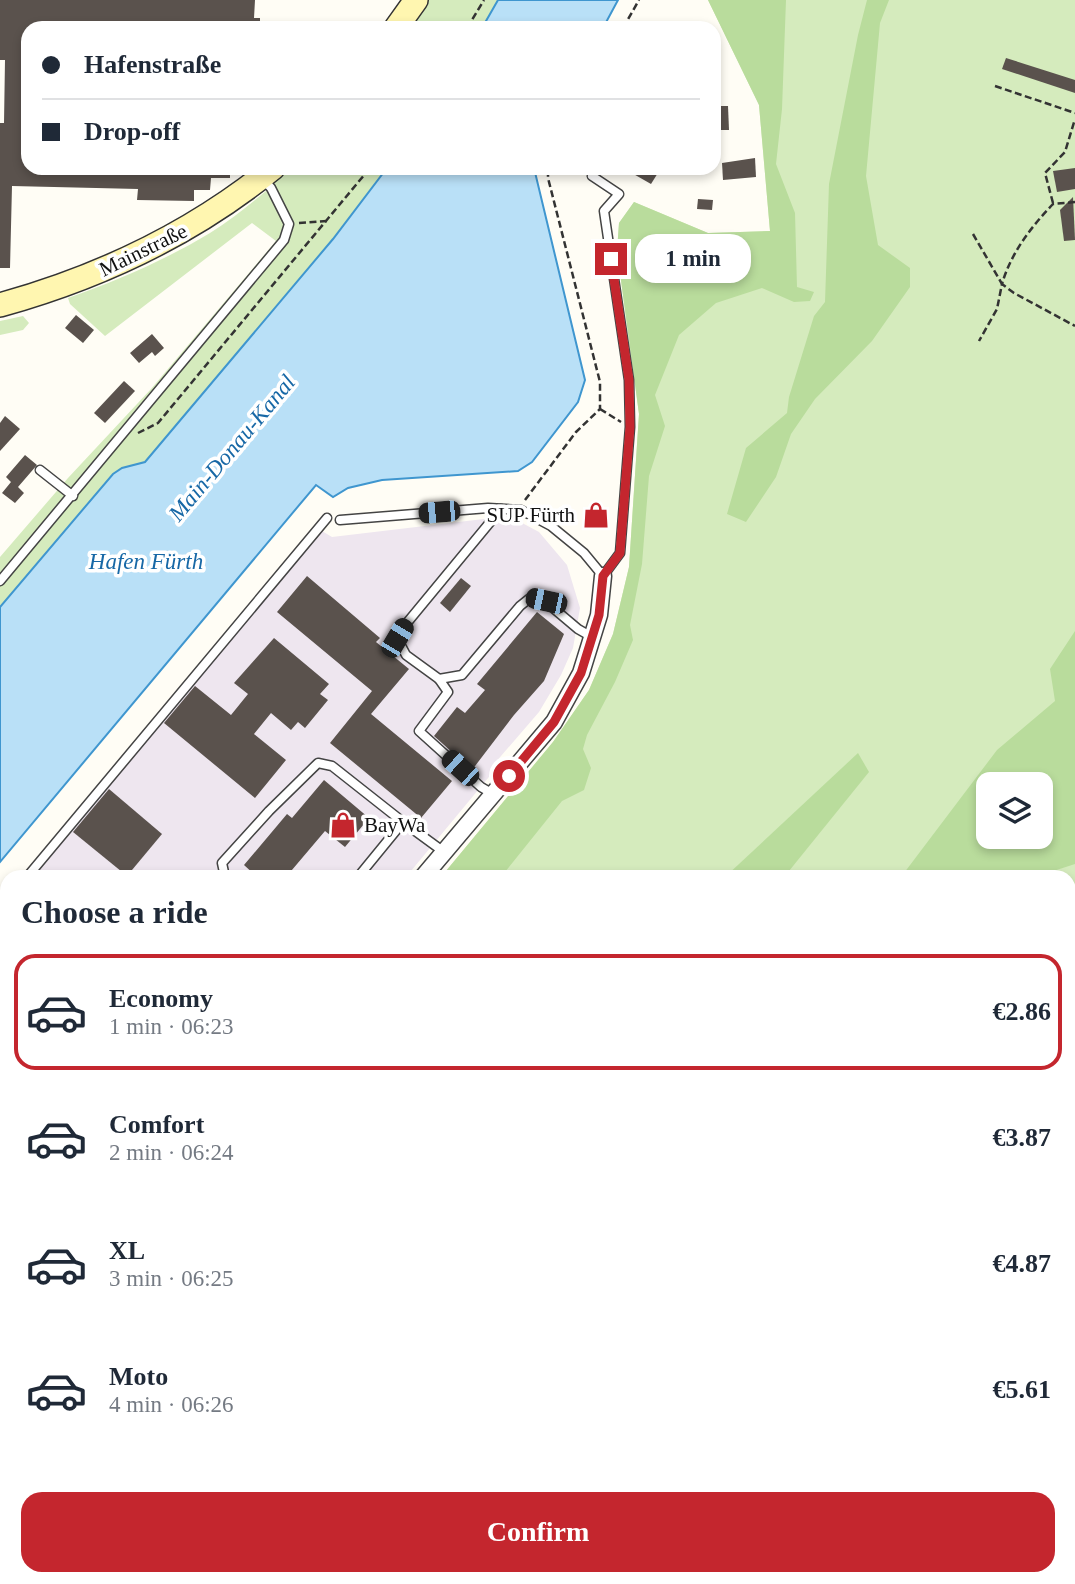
<!DOCTYPE html>
<meta charset="utf-8">
<style>
body{margin:0;font-family:"Times New Roman",serif;background:#f2f2f3;color:#1f2937;height:100vh;display:flex;flex-direction:column;font-size:26px;white-space:nowrap}
*{box-sizing:border-box;margin:0}
p{font-size:23px;color:#747a83}
.icon{flex:none;width:38px;height:38px;fill:none;stroke:currentColor;stroke-width:2;stroke-linecap:round;stroke-linejoin:round}
.map{position:relative;flex:1;overflow:hidden}
.drawer{position:absolute;left:0px;top:870px;width:1076px;height:716px;display:flex;flex-direction:column;background:#fff;border-radius:21px 21px 0 0;box-shadow:0 4px 10px #0003}
.drawer>*{flex:none}
.guide{position:absolute;left:21px;top:21px;width:700px;height:154px;border-radius:21px;box-shadow:0 4px 10px #0003;display:grid;align-content:center;height:154px;padding:0 21px;background:#fff}
.tools{position:absolute;left:976px;top:772px;display:grid;gap:14px}
.tools a{display:grid;place-items:center;width:77px;height:77px;border-radius:14px;background:#fff;box-shadow:0 4px 10px #0003;font-size:35px}
.end{position:absolute;width:32px;height:32px;margin:-16px;border:9px solid #c4262e;background:#fff;box-shadow:0 0 0 4px #fff}
.from{border-radius:50%}
.bubble{position:absolute;height:49px;border-radius:21px;background:#fff;box-shadow:0 4px 10px #0003;font-size:23px;font-weight:700;line-height:49px;text-align:center}
.car{position:absolute;width:21px;height:42px;margin:-21px -10px;border-radius:9px;box-shadow:0 0 5px 2px #0007;background:linear-gradient(#222 24%,#8ab4d8 0 40%,#222 0 76%,#8ab4d8 0 86%,#222 0)}
.guide b{display:flex;align-items:center;gap:24px;height:66px;font-size:26px}
.guide b+b{border-top:2px solid #e0e1e3}
.guide i{width:18px;height:18px;background:#1f2937}
ul{padding:0;list-style:none}
li{display:flex;align-items:center;gap:21px;height:116px;margin:0 14px 10px;padding:0 7px;border:4px solid transparent;border-radius:21px}
li div{flex:1}
li b{display:block;font-size:26px}
li em{font-style:normal;font-weight:700}
li.on{border-color:#c4262e}
li>.icon{width:63px;height:63px;stroke-width:1.5}
h2{padding:0 21px;font-size:32px;line-height:84px}
.button{display:flex;gap:14px;margin-top:auto;padding:14px 21px}
.button a{flex:1;height:80px;border-radius:21px;background:#c4262e;color:#fff;font-size:28px;font-weight:700;line-height:80px;text-align:center}
.map>svg:first-child{display:block}
</style>
<div class="map">
<svg width="1075" height="1584" viewBox="0 0 1075 1584">
<rect width="100%" height="100%" fill="#fffdf5"/>
<g fill="#eee6ef">
<path d="M509,516L539,532L567,565L580,608L573,648L561,675L539,712L495,763L498,766L406,877H32L322,531L332,537Z"/>
<path d="M7,907V1351L0,1359V915Z"/>
<path d="M1069,1488H1075V1584H865V1578H1069Z"/>
</g>
<g fill="#d5ebbd" fill-rule="evenodd">
<path d="M416,0H498L482,28H396Z"/>
<path d="M708,0H1075V1488H1069V877H441L553,742L589,690L613,634L629,567L639,414L617,251L619,223L634,202L708,233L770,231L759,105ZM989,784H1041V836H989Z"/>
<path d="M273,168H387L333,239L145,462L122,468L113,474L0,607V557L68,478L151,389L276,241L252,223L105,336L70,304L68,298C117,281 165,260 210,233C231,220 251,203 270,188Z"/>
<path d="M23,316L29,323L23,330L0,335V321Z"/>
<path d="M0,1443L7,1444V1578L860,1579V1584H0Z"/>
</g>
<g fill="#b9dc9c" fill-rule="evenodd">
<path d="M708,0H786L782,109L776,164L795,213L797,287L814,292L810,301L794,302L762,288L716,303L679,335L655,395L665,426L649,476L642,564L630,625L633,640L615,682L587,735L583,749L591,768L584,790L562,801L501,877H441L553,742L589,690L613,634L629,567L639,414L617,251L619,223L634,202L708,233L770,231L759,105Z"/>
<path d="M867,0H889L880,23L866,176L878,245L910,268V287L872,341L815,399L791,434L776,477L746,522L727,514L746,448L787,413L789,397L814,316L825,302L829,184L858,35Z"/>
<path d="M1075,631V864L1035,877H901L997,750L1055,701L1050,669ZM989,784H1041V836H989Z"/>
<path d="M858,753L869,772L789,871L783,877H725Z"/>
<path d="M1075,1024V1278L1069,1286V1029Z"/>
</g>
<g fill="#b9e0f7" stroke="#3f96cf" stroke-width="2">
<path d="M498,0H618L603,28H482Z"/>
<path d="M387,168H534L585,380L578,402L532,462L518,471L382,480L348,488L333,497L316,485L0,862V607L113,474L122,468L145,462L333,239Z"/>
</g>
<g fill="#5a524d">
<path d="M0,0H255L254,18H260V28H28V168H230V178H211L210,190H194V201L137,200L138,189L12,186L10,268H0V123H4L5,60H0Z"/>
<path d="M1006,58L1075,80V93L1002,69Z"/>
<path d="M714,106H728L729,130H714Z"/>
<path d="M755,158L756,177L723,180L722,163Z"/>
<path d="M623,168H661L651,184Z"/>
<path d="M1075,168V189L1057,192L1053,171Z"/>
<path d="M1073,197L1075,240L1064,241L1060,210Z"/>
<path d="M698,199L713,200L712,210L697,209Z"/>
<path d="M76,315L94,330L83,343L65,328Z"/>
<path d="M152,334L164,348L155,356L152,352L139,363L130,353Z"/>
<path d="M124,381L135,391L105,423L94,413Z"/>
<path d="M5,416L20,429L0,451V423Z"/>
<path d="M25,455L37,465L18,487L24,493L15,503L2,493L11,482L6,477Z"/>
<path d="M307,576L380,638L376,642L409,669L371,714L452,781L421,818L330,743L372,691L277,612Z"/>
<path d="M461,578L471,586L450,612L440,603Z"/>
<path d="M537,612L564,634L544,681L514,715L472,770L434,736L457,707L465,713L485,690L477,684Z"/>
<path d="M274,638L329,684L320,694L328,700L305,728L298,722L291,730L271,713L254,734L286,760L255,798L164,723L195,686L231,715L248,694L234,683Z"/>
<path d="M324,780L369,818L345,847L325,831L286,877H257L244,865L287,814L292,818Z"/>
<path d="M109,789L162,834L127,876L73,832Z"/>
</g>
<g fill="none" stroke-linecap="round" stroke-linejoin="round">
<g stroke="#444" stroke-width="11">
<g id="lane">
<path d="M40,470L73,496"/>
<path d="M501,509L406,624L397,638L406,655L439,679L462,675L520,606L530,598L546,602L578,629L592,637"/>
<path d="M340,520L488,508L521,510L551,526L584,553L603,576L620,553L630,427L629,380L604,211L619,194L592,176"/>
<path d="M0,581L284,240L289,224L271,188L262,178"/>
<path d="M439,679L448,692L419,731L481,787L493,794"/>
<path d="M27,877L327,518"/>
<path d="M225,877L222,863L269,811L318,763L332,766L403,822"/>
<path d="M358,877L403,822L444,852"/>
<path d="M0,909L7,900"/>
</g>
</g>
<g stroke="#444" stroke-width="19">
<g id="street">
<path d="M423,877L554,722L581,673L599,615L603,576"/>
<path d="M0,1379L7,1370"/>
</g>
</g>
<g stroke="#333" stroke-width="26">
<g id="secondary">
<path d="M396,28L416,0"/>
<path d="M0,305C101,277 192,234 273,168"/>
</g>
</g>
<g stroke="#333" stroke-width="2.5" stroke-dasharray="7 3.5" stroke-linecap="butt">
<path d="M467,28L484,0"/>
<path d="M623,28L639,0"/>
<path d="M995,86L1075,113"/>
<path d="M1075,202L1053,204C1031,227 1011,253 1002,284L1014,293L1075,326"/>
<path d="M1053,203L1045,173L1065,152L1075,119"/>
<path d="M299,223L327,221"/>
<path d="M973,234L1002,284L997,309L979,341"/>
<path d="M600,409L621,422"/>
<path d="M138,433L158,423L370,168"/>
<path d="M525,500L576,432L600,409V382L548,178V168"/>
<path d="M0,1455L7,1447"/>
</g>
<use href="#lane" stroke="#fff" stroke-width="8"/>
<use href="#street" stroke="#fff" stroke-width="16"/>
<use href="#secondary" stroke="#fff6b0" stroke-width="23"/>
</g>
<g fill="none" stroke-linecap="round" stroke-linejoin="round">
<path stroke="#c4262e" stroke-width="9" d="M509,776L554,722L581,673L599,615L603,576L620,553L630,427L629,380L611,259"/>
</g>
<defs>
<g id="shop-bare" transform="scale(2.1)"><path d="M-5-2.5h2.3a2.7 3.5 0 0 1 5.4 0H5L5.5 6h-11ZM-1.5-2.5h3a1.5 2.3 0 0 0-3 0Z" fill="#c4262e" stroke="#fff" stroke-width="2.5" paint-order="stroke"/></g>
</defs>
<g fill-rule="evenodd">
<use href="#shop-bare" x="596" y="515"/>
<use href="#shop-bare" x="343" y="825"/>
</g>
<g text-anchor="middle" dominant-baseline="central" stroke-width="7" stroke-linejoin="round" paint-order="stroke">
<g font-size="21" fill="#111" stroke="#fff">
<text transform="translate(143 250) rotate(-26)">Mainstraße</text>
</g>
<g font-size="21" fill="#111" stroke="#fff" text-anchor="end">
<text x="575" y="515">SUP Fürth</text>
<text x="364" y="825" text-anchor="start">BayWa</text>
</g>
<g font-size="23" font-style="italic" fill="#1768a6" stroke="#fff">
<text transform="translate(232 448) rotate(-50)">Main-Donau-Kanal</text>
<text x="146" y="561">Hafen Fürth</text>
</g>
</g>
</svg>
<div class="tools">
<a><svg class="icon" aria-label="layers" viewBox="0 0 24 24"><path d="M12 4l9 5-9 5-9-5zM3 14l9 5 9-5"/></svg></a>
</div>
<i class="end from" style="left:509px;top:776px"></i>
<i class="end" style="left:611px;top:259px"></i>
<div class="bubble" style="left:635px;top:234px;width:116px">1 min</div>
<i class="car" style="left:439px;top:512px;rotate:265deg"></i>
<i class="car" style="left:546px;top:601px;rotate:282deg"></i>
<i class="car" style="left:397px;top:638px;rotate:31deg"></i>
<i class="car" style="left:460px;top:768px;rotate:312deg"></i>
<div class="guide">
<b><i class="from"></i>Hafenstraße</b>
<b><i></i>Drop-off</b>
</div>
<section class="drawer">
<h2>Choose a ride</h2>
<ul>
<li class="on"><svg class="icon" aria-label="car" viewBox="0 0 24 24"><path d="M5 17H2v-5l4-1 3-4h7l3 4 3 1v5h-3M9 17h6M6 11h13"/><circle cx="7" cy="17" r="2"/><circle cx="17" cy="17" r="2"/></svg><div><b>Economy</b><p>1 min · 06:23</p></div><em>€2.86</em></li>
<li><svg class="icon" aria-label="car" viewBox="0 0 24 24"><path d="M5 17H2v-5l4-1 3-4h7l3 4 3 1v5h-3M9 17h6M6 11h13"/><circle cx="7" cy="17" r="2"/><circle cx="17" cy="17" r="2"/></svg><div><b>Comfort</b><p>2 min · 06:24</p></div><em>€3.87</em></li>
<li><svg class="icon" aria-label="car" viewBox="0 0 24 24"><path d="M5 17H2v-5l4-1 3-4h7l3 4 3 1v5h-3M9 17h6M6 11h13"/><circle cx="7" cy="17" r="2"/><circle cx="17" cy="17" r="2"/></svg><div><b>XL</b><p>3 min · 06:25</p></div><em>€4.87</em></li>
<li><svg class="icon" aria-label="car" viewBox="0 0 24 24"><path d="M5 17H2v-5l4-1 3-4h7l3 4 3 1v5h-3M9 17h6M6 11h13"/><circle cx="7" cy="17" r="2"/><circle cx="17" cy="17" r="2"/></svg><div><b>Moto</b><p>4 min · 06:26</p></div><em>€5.61</em></li>
</ul>
<div class="button"><a>Confirm</a></div>
</section>
</div>
